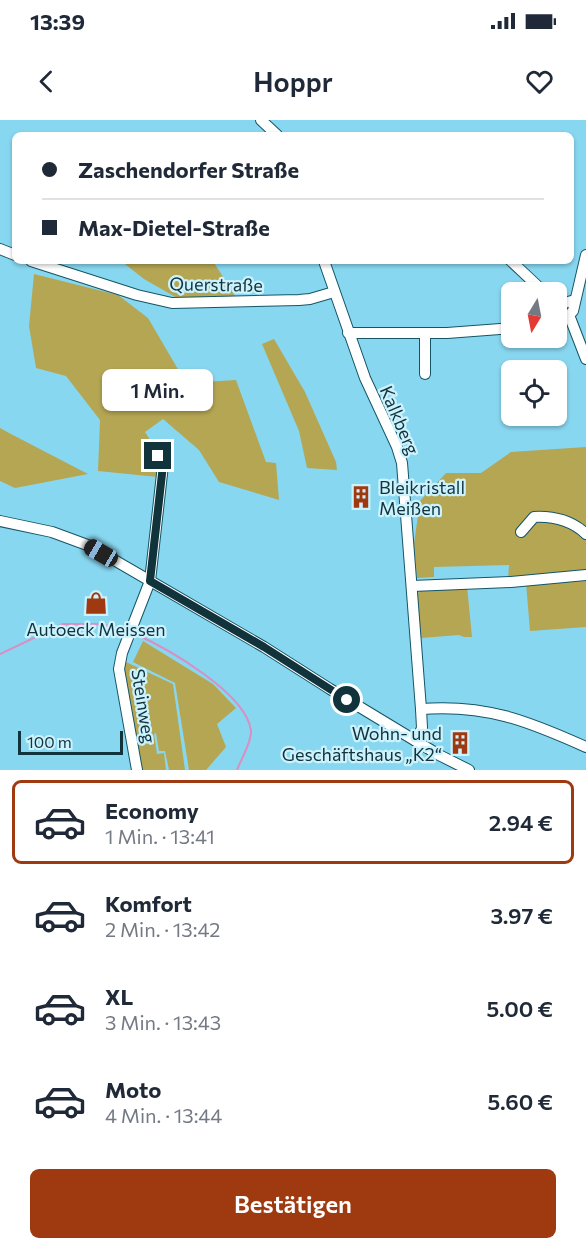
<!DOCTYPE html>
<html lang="de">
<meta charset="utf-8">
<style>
body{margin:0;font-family:Commissioner,sans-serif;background:#f2f2f3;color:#1f2937;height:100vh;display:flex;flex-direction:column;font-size:22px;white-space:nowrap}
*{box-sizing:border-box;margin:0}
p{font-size:20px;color:#747a83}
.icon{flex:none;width:33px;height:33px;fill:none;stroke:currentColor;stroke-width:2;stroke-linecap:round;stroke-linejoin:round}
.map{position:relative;height:650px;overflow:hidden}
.side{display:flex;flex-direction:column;background:#fff;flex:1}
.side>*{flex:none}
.guide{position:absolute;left:12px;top:12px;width:562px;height:132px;border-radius:9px;box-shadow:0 2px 4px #0004;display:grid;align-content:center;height:132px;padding:0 30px;background:#fff}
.needle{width:39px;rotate:190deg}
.fabs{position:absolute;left:501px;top:162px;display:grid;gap:12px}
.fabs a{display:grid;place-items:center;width:66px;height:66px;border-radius:9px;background:#fff;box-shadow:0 2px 4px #0004;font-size:30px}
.scale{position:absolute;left:18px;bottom:15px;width:105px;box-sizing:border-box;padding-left:6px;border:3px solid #11333c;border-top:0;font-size:16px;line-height:21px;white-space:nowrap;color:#11333c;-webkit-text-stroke:4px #ccf2fe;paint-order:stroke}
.end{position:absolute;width:27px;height:27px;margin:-14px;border:8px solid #11333c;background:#fff;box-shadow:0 0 0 3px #fff}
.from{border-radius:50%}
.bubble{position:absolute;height:42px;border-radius:9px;background:#fff;box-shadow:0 2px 4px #0004;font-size:20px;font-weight:600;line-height:42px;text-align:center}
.car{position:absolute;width:18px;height:36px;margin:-18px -9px;border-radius:8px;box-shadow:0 0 4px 2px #0007;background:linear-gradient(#222 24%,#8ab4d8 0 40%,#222 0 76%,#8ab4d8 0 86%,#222 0)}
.guide b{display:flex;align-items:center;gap:21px;height:57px;font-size:22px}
.guide b+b{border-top:2px solid #e0e1e3}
.guide i{width:15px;height:15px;background:#1f2937}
ul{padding:10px 0 0;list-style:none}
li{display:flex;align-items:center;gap:18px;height:84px;margin:0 12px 9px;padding:0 18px;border:3px solid transparent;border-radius:9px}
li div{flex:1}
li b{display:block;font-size:22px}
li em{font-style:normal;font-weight:600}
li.current{border-color:#9f3a10}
li>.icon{width:54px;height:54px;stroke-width:1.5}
.cta{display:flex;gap:12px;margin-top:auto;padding:12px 30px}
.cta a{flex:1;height:69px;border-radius:9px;background:#9f3a10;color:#fff;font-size:24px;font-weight:600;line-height:69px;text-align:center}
.status{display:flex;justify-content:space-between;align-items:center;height:42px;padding:0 30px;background:#fff;direction:ltr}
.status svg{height:16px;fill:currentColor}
header{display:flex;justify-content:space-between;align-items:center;height:78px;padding:0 30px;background:#fff;font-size:27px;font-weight:600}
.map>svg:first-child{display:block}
</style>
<div class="status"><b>13:39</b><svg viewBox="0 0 49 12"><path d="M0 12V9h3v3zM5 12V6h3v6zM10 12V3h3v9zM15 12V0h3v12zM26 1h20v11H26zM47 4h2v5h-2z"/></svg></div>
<header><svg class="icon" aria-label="back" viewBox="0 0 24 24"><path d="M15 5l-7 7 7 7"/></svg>Hoppr<svg class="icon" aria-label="heart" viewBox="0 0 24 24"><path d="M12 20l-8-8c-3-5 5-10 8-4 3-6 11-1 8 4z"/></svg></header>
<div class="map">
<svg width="586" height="650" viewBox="0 0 586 650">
<rect width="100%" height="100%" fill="#88d7f0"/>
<g fill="#b5a653">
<path d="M121,141H213L235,176L179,179L144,159Z"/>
<path d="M34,154L118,175L148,198L186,263L236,260L266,342L276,343L279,380L219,362L199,330L163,299L145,312L160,335L158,357L98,351L100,300L66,256L36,248L29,206Z"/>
<path d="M274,219L305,272L336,342L337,350L307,348L299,311L262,224Z"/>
<path d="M0,308L9,313L88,354L15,368L0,361Z"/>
<path d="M586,327V458L508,460L509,445L434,447V457L417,458L414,424L420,381L446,353H481L511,332Z"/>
<path d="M586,461V507L530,511L526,463Z"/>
<path d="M467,466L472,517H464L459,515L421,518L417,474L423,468Z"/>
<path d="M143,521L213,564L236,588L217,604L226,627L206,650H189L175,563L133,542Z"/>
<path d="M126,542L173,564L185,650H169L165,631H159L156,613L154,614L157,634L164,633L166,650H141L134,618L124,547Z"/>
</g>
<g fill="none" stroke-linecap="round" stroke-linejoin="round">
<g stroke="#da8ec2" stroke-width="2">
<path d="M133,513C165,527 247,573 251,611C252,622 241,639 237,650"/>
<path d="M0,534L63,504H101L127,511"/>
</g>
<g stroke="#145566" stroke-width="12">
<g id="minor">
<path d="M261,0L277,15"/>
<path d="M0,129L15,135"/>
<path d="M31,141L137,175L172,183L299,180L310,179L334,172"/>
<path d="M324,141L365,258L397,327L402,343L421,589L422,608L416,621"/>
<path d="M511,141L544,172"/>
<path d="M557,185L575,180"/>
<path d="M569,195L573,191L586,135"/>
<path d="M569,195L586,239"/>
<path d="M348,213H447L512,208"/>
<path d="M425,254V213"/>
<path d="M0,401L52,412L90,426L264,527L330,569L439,635L469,650"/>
<path d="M521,412L534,397C554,396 571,400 586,414"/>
<path d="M412,466L511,462L586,455"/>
<path d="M421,589C486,584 528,601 586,627"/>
<path d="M137,650L119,549L122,533L150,461L163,345L158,336"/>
</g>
</g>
<use href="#minor" stroke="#fff" stroke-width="10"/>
</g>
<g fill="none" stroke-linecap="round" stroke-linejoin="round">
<path stroke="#11333c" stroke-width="8" d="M158,336L163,345L150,461L264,527L347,580"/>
</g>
<defs>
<g id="building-bare" transform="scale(1.8)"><path d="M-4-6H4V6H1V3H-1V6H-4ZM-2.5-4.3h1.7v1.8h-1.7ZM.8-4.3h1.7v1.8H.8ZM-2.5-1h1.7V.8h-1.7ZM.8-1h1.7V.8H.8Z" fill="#9f3a10" stroke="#ccf2fe" stroke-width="2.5" paint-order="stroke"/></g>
<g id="shop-bare" transform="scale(1.8)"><path d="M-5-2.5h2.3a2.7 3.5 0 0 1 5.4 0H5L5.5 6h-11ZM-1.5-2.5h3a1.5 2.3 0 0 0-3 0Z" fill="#9f3a10" stroke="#ccf2fe" stroke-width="2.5" paint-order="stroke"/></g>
</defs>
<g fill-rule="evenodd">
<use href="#building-bare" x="361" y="377"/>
<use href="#shop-bare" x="96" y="483"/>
<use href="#building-bare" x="460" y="623"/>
</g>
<g text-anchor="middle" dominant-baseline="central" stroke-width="4.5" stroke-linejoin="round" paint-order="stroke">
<g font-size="18" fill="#11333c" stroke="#ccf2fe">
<text transform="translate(216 164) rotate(1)">Querstraße</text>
<text transform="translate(400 300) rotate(67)">Kalkberg</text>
<text transform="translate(144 586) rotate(81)">Steinweg</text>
</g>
<g font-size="18" fill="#11333c" stroke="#ccf2fe" text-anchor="start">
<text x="379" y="367">Bleikristall<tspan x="379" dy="21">Meißen</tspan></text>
<text x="96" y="509" text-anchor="middle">Autoeck Meissen</text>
<text x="442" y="613" text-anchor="end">Wohn- und<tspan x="442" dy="21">Geschäftshaus „K2“</tspan></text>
</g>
</g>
</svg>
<div class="fabs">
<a><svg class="needle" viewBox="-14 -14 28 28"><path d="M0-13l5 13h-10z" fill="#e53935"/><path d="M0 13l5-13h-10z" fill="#747a83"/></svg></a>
<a><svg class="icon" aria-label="locate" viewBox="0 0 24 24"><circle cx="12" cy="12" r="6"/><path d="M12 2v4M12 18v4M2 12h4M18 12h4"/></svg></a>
</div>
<div class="scale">100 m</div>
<i class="end from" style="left:347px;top:580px"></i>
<i class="end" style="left:158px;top:336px"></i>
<div class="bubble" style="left:102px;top:249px;width:111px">1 Min.</div>
<i class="car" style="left:101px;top:433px;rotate:300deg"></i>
<div class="guide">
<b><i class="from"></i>Zaschendorfer Straße</b>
<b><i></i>Max-Dietel-Straße</b>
</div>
</div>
<section class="side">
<ul>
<li class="current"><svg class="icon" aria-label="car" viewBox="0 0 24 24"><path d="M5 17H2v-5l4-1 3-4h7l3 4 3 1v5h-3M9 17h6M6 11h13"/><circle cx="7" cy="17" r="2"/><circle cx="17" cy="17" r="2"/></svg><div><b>Economy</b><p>1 Min. · 13:41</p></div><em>2.94 €</em></li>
<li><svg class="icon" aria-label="car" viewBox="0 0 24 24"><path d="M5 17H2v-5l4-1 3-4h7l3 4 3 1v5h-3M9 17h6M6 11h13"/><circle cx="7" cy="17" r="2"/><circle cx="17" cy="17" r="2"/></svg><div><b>Komfort</b><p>2 Min. · 13:42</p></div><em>3.97 €</em></li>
<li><svg class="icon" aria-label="car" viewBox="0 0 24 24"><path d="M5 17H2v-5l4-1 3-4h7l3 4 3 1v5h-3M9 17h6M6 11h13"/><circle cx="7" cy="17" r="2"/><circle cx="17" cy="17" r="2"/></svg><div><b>XL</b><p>3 Min. · 13:43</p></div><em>5.00 €</em></li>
<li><svg class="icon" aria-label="car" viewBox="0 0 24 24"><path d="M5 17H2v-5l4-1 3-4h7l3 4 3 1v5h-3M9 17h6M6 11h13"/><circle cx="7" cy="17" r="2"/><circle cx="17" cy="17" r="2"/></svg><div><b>Moto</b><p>4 Min. · 13:44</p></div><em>5.60 €</em></li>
</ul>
<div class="cta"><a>Bestätigen</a></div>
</section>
